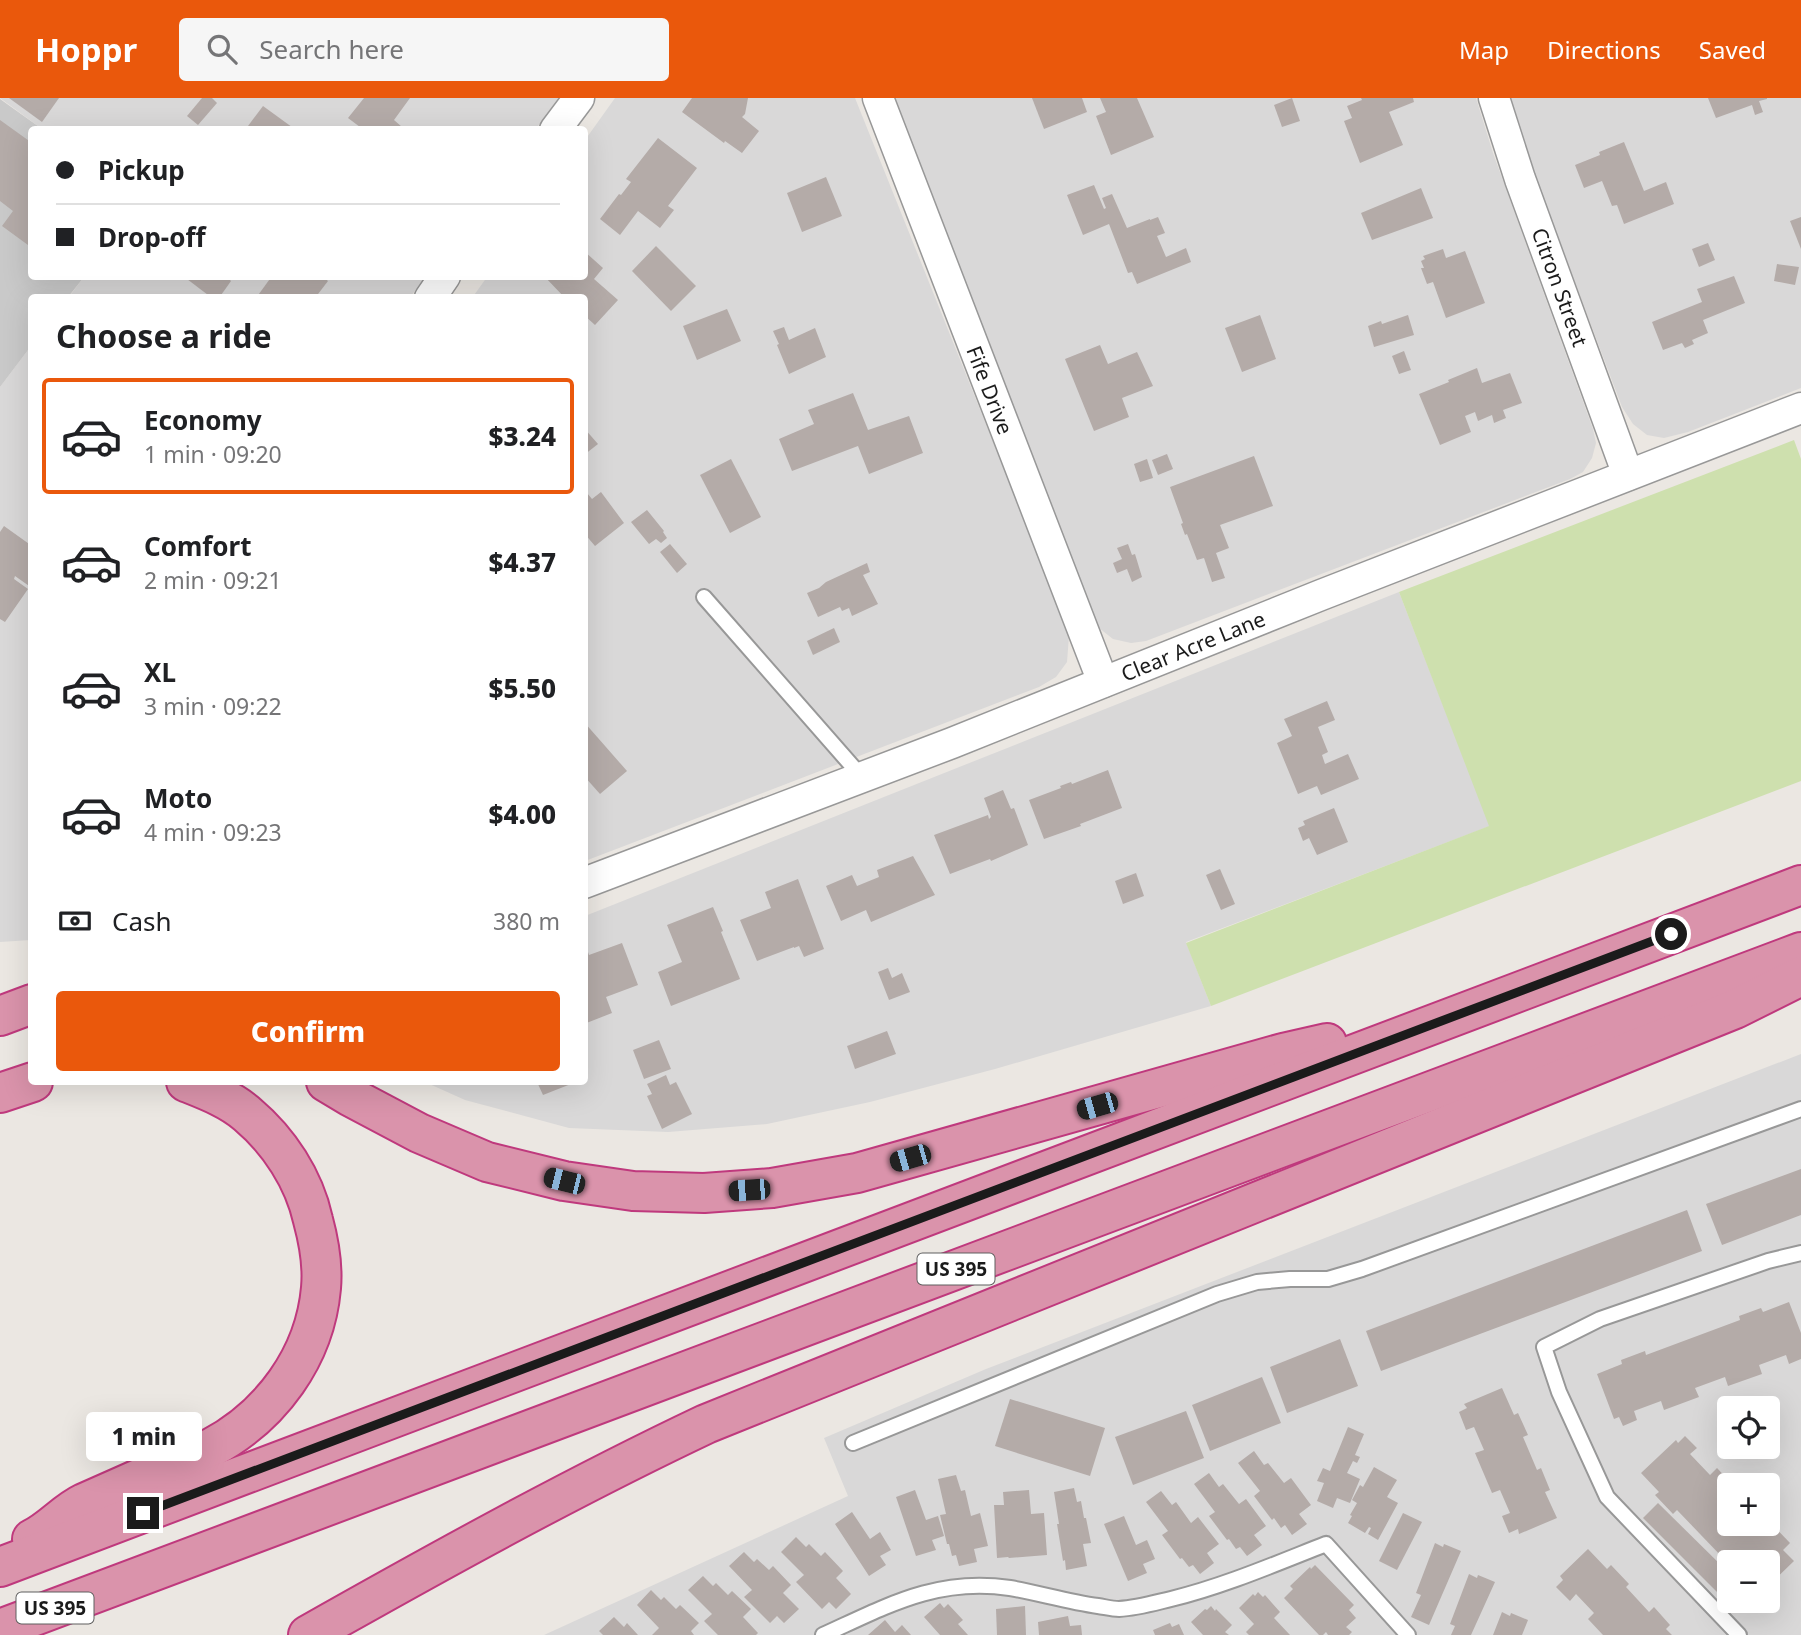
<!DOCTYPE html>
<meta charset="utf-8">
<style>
body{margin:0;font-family:"Noto Sans",sans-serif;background:#f6f6f6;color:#202124;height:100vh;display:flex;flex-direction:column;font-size:26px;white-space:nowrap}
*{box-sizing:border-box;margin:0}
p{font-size:23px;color:#757577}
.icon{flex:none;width:38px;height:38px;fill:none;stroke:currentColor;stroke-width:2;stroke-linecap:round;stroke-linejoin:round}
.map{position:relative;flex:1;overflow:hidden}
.side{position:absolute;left:28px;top:196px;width:560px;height:791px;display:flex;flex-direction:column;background:#fff;border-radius:7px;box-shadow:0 7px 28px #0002}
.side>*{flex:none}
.hud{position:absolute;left:28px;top:28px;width:560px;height:154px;border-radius:7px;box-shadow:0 7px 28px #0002;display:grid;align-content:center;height:154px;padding:0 28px;background:#fff}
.buttons{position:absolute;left:1717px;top:1298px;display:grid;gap:14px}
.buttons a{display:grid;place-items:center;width:63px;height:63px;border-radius:7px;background:#fff;box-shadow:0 7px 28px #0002;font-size:35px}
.end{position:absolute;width:32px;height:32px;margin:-16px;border:9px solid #1b1b1b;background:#fff;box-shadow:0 0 0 4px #fff}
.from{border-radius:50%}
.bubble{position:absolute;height:49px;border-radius:7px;background:#fff;box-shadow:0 7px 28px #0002;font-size:23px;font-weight:800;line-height:49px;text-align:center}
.car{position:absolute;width:21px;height:42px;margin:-21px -10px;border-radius:9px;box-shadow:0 0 5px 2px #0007;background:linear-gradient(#222 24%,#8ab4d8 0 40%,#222 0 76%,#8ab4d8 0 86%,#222 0)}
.hud b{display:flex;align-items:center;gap:24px;height:66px;font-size:26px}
.hud b+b{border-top:2px solid #e0e0e0}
.hud i{width:18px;height:18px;background:#202124}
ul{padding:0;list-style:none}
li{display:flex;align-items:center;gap:21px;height:116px;margin:0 14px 10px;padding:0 14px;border:4px solid transparent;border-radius:7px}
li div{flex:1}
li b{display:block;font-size:26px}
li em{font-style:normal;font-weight:800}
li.selected{border-color:#ea580c}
li>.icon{width:63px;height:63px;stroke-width:1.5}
h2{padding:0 28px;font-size:32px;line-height:84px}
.pay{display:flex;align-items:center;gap:18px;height:77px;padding:0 28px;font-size:26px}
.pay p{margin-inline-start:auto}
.button{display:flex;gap:14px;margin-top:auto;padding:14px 28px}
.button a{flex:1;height:80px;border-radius:7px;background:#ea580c;color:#fff;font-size:28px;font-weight:800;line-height:80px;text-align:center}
header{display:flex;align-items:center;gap:42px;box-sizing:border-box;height:98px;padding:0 35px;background:#ea580c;color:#fff}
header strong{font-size:33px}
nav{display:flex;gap:38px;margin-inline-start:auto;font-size:24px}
.search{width:490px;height:63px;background:#f6f6f6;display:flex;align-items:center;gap:18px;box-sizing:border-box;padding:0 24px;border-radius:7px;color:#757577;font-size:26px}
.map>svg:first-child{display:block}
</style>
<header>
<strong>Hoppr</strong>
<div class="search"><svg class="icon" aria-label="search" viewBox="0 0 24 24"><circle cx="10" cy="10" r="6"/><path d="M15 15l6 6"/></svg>Search here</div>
<nav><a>Map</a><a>Directions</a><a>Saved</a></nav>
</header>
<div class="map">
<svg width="1801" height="1537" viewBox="0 0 1801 1537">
<rect width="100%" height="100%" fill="#ebe7e2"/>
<g fill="#d9d8d8" fill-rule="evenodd">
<path d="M0,0H559L535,32L42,31Z"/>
<path d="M615,0H855L1061,513L1069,538L1067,564L1056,579L1039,589L585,763L584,200H472L487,179L584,178L585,42Z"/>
<path d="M890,0H1476L1493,55L1593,331L1596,345L1592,360L1583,374L1570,381L1146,543L1131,545L1113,541L1099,530L1088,513Z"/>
<path d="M1509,0H1801V290L1688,334L1664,340L1647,337L1633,326L1622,309L1517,31Z"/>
<path d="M84,179H426L410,199L68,200Z"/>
<path d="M31,248V842L0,844V289Z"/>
<path d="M1399,494L1490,728L1186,844L1211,908L995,971L870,1004L767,1026L668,1034L569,1030L465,1002L425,984H584L585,818Z"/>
<path d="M1801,956V1537H544L848,1398L824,1340L986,1271ZM1729,1311H1768V1349H1729ZM1729,1388H1768V1426H1729ZM1729,1465H1768V1503H1729Z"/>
</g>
<path fill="#c9c9c9" d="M0,1L42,31L32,32V178L84,179L68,199L32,200L31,248L0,289Z"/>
<path fill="#cee0ae" d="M1794,342L1801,361V683L1211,908L1186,845L1489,728L1399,494Z"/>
<g fill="#b4aba8">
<path d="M9,0H59L42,24Z"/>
<path d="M202,0H212L217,5L198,27L187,18Z"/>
<path d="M364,0H410L394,22L402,29L400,32H364L348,20Z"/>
<path d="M692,0H748L745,16L742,19L759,33L742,55L725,43L724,45L682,14Z"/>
<path d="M1032,0H1082L1087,14L1044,31Z"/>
<path d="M1100,0H1137L1154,39L1111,57L1096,18L1106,14Z"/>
<path d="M1292,0L1300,23L1282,29L1274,7Z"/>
<path d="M1361,0H1413L1414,4L1389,14L1403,47L1360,65L1344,23L1352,20L1347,8L1362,2Z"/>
<path d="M1708,0H1767V1L1759,3L1763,14L1755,17L1752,7L1716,20Z"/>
<path d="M263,8L296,32H245Z"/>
<path d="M0,22L32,45V142L28,147L2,128L13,113L0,103Z"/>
<path d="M658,40L697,70L668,108L674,112L660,130L638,113L620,137L600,121L619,96L621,97L631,84L626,81Z"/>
<path d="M1624,44L1644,93L1666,84L1674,106L1624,126L1617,107L1612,108L1602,83L1584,90L1575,67L1600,57L1599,54Z"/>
<path d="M826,79L842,118L802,134L787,95Z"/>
<path d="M1094,87L1104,111L1106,110L1102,100L1112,96L1127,130L1150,121V122L1158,119L1165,135L1157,138L1166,159L1186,150L1191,164L1137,186L1132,174L1128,175L1109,126L1083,137L1067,97Z"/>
<path d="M1421,90L1433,120L1372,142L1361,115Z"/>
<path d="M1801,119V151L1790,123Z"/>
<path d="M1708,145L1715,162L1699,169L1692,151Z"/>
<path d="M656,148L696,188L671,213L632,173Z"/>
<path d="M1443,151L1446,160L1465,153L1485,205L1446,220L1433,184L1427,186L1421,170H1424L1421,163L1425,161L1423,158Z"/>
<path d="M584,153L603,170L594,181L618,202L595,227L584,217V200H565L544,178H584Z"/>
<path d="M1777,166L1799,169L1795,187L1774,183Z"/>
<path d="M183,178H226L231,183L219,200H212Z"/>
<path d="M272,178H322L328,183L315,200H256Z"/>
<path d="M1734,178L1745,205L1703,222L1708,235L1692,242L1694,246L1685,250L1682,245L1663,252L1652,224L1702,204L1697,191Z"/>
<path d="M727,211L741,243L697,262L683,228Z"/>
<path d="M1260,217L1276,261L1242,274L1225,230Z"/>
<path d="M1408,217L1414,237L1374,249L1368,228L1381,223L1382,226Z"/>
<path d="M784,229L789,242L815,230L826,259L789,276L777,247L779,246L773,233Z"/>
<path d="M1100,247L1108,266L1137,254L1153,288L1122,300L1129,319L1094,333L1065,261Z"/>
<path d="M1404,253L1411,272L1399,276L1392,258Z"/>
<path d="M1477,270L1482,285L1510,275L1522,305L1503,312L1506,320L1494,325L1492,317L1478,323L1475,314L1465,318L1471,334L1440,347L1419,296L1449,284L1448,282Z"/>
<path d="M853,295L868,332L909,318L923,355L869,376L858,348L792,373L779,341L814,326L808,312Z"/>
<path d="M584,330L598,346L584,357Z"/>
<path d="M1167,356L1173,371L1158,377L1152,362Z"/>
<path d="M1254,358L1273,408L1220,427L1229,450L1216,455L1225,480L1212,484L1204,460L1197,462L1187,436L1185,437L1181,426L1183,425L1170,389Z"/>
<path d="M731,361L761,419L730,435L700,377Z"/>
<path d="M1147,361L1153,380L1140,384L1134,366Z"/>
<path d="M601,394L624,425L595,448L584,435V397L587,395L592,401Z"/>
<path d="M647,412L664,433L663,434L667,440L661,445L656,441L649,446L631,424Z"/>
<path d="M4,428L32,448V490L15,478L14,481L28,491L5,524L0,521V434Z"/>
<path d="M670,446L687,466L677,475L660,454Z"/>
<path d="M1128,446L1132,457L1135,456L1142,479L1132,484L1127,471L1117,475L1113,465L1122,461L1117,450Z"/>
<path d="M867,465L870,474L863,477L878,506L852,518L849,510L842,513L840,509L818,519L807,495L819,490L826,484Z"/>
<path d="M834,530L840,544L813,557L807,543Z"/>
<path d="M1327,603L1335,622L1318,629L1328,654L1322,657L1325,666L1348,656L1359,681L1321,697L1317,688L1298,696L1277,645L1292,638L1284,621Z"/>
<path d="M584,624L627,673L600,696L584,678Z"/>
<path d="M1108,672L1122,710L1080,726L1081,728L1044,741L1029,702L1061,690L1060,688L1071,684L1072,686Z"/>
<path d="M1003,692L1011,711L1014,710L1028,747L991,763L990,761L950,776L934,737L988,717L989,721L991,719L984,700Z"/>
<path d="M1334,710L1348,744L1317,757L1309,740L1303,743L1298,730L1305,727L1303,723Z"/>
<path d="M913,758L935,797L871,824L866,812L841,823L826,788L852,777L857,788L879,779L877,772Z"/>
<path d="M1220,771L1235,806L1221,812L1206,777Z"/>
<path d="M1136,775L1144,798L1123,806L1115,783Z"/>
<path d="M798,781L824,851L804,859L799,848L794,850V849L757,863L740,822L771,810L765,794Z"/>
<path d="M713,809L723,833L721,834L740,881L671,908L658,874L682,864L667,827Z"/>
<path d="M622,845L638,887L606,899L612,915L584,926V856L588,854L589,857Z"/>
<path d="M888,870L892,880L902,875L910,894L889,902L878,874Z"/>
<path d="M887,933L896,956L855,971L847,948Z"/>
<path d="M659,942L671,971L644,981L633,952Z"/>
<path d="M666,977L670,987L676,984L692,1016L662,1031L647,998L652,996L647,986Z"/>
<path d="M537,984H576L543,997Z"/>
<path d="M1801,1071V1117L1722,1147L1706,1106Z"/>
<path d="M1687,1112L1702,1153L1381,1273L1366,1233Z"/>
<path d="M1789,1204L1801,1235V1261L1789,1266L1786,1257L1759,1267L1762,1276L1728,1288L1725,1279L1695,1290L1699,1299L1664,1312L1661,1303L1634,1313L1637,1322L1623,1328L1619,1319L1614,1321L1597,1276L1622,1266L1621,1262L1645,1253L1646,1257L1740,1222L1739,1218L1761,1210L1763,1214Z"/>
<path d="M1340,1241L1358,1288L1287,1315L1270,1269Z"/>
<path d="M1262,1279L1281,1325L1210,1353L1192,1307Z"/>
<path d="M1502,1290L1514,1317L1518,1315L1528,1337L1523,1339L1537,1372L1541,1370L1550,1392L1545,1394L1557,1420L1519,1436L1518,1431L1509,1435L1502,1418L1510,1415L1500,1392L1492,1395L1475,1355L1484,1352L1474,1329L1466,1332L1459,1314L1467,1310L1464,1306Z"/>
<path d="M1010,1301L1105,1330L1090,1378L995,1348Z"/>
<path d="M1186,1313L1204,1360L1133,1387L1115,1339Z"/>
<path d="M1348,1329L1364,1336L1355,1357L1360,1359L1357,1365L1353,1363L1347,1375L1360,1381L1350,1405L1337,1400L1333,1410L1317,1403L1324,1385L1317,1383L1323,1370L1330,1373Z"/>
<path d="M1685,1338L1697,1350L1690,1356L1710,1377L1717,1370L1734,1388H1729V1426H1768V1422L1790,1445L1783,1452L1794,1463L1768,1488V1465H1729V1472L1721,1464L1724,1461L1677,1412L1673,1416L1655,1397L1659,1394L1641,1375L1676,1342L1678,1345Z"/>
<path d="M1254,1353L1264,1367L1268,1365L1284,1385L1291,1380L1311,1407L1299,1416L1307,1426L1292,1437L1285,1427L1281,1430L1274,1420L1272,1422L1254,1398L1260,1393L1238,1365Z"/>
<path d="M1374,1369L1397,1382L1387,1399L1398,1405L1378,1442L1368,1436L1371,1430L1369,1429L1365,1435L1348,1425L1352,1418L1350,1417L1357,1405L1352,1402L1360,1387L1363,1389Z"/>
<path d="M1209,1375L1219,1389L1223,1386L1239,1406L1246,1401L1266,1428L1254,1437L1262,1447L1247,1458L1240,1449L1236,1451L1229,1441L1227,1442L1209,1418L1215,1414L1194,1386Z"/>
<path d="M956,1377L961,1393L965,1392L971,1418L980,1415L988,1448L974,1451L977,1464L959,1468L956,1457L952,1458L949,1446H947L940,1417L946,1416L938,1381Z"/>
<path d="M1074,1390L1077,1404L1081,1403L1084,1420H1086L1091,1445L1083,1446L1087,1468L1066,1472L1065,1462L1063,1463L1057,1426H1059L1054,1394Z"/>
<path d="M915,1392L926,1422L938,1418L944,1438L932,1442L936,1452L916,1458L896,1399Z"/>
<path d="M1029,1392L1031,1416L1044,1415L1047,1457L1009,1460L1008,1459L997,1460L994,1407H1004L1003,1394Z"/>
<path d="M1161,1393L1172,1407L1176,1404L1191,1425L1198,1419L1219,1446L1207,1455L1214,1465L1200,1476L1193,1467L1189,1469L1182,1460L1180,1461L1162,1437L1168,1433L1146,1404Z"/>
<path d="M1658,1405L1729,1475V1503L1727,1504L1643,1420Z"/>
<path d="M852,1414L870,1441L880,1434L891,1452L880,1458L886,1467L869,1478L835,1426Z"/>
<path d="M1403,1415L1422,1424L1397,1472L1379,1463Z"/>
<path d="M1124,1418L1136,1447L1147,1442L1155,1461L1143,1466L1147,1475L1128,1483L1104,1426Z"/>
<path d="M796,1439L806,1449L809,1446L821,1458L825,1454L843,1473L836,1480L851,1496L836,1511L829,1504L822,1511L796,1484L804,1477L781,1454Z"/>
<path d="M1435,1445L1443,1449L1444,1446L1461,1453L1429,1527L1411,1519L1421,1497L1416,1495Z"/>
<path d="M1588,1451L1607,1471L1611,1467L1629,1486L1626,1489L1649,1514L1654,1509L1670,1527L1666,1531L1672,1537H1603L1588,1521L1594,1515L1576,1496L1570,1503L1556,1489L1563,1482L1560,1478Z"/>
<path d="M744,1454L754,1464L757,1461L769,1472L773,1468L791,1487L783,1495L799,1511L784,1525L777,1518L770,1525L744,1499L752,1492L729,1468Z"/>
<path d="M1315,1467L1354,1507L1349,1512L1356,1520L1346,1529L1352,1534L1349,1537H1328L1326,1534L1323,1537H1319L1284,1500L1293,1491L1290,1488L1310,1469L1311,1471Z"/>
<path d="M1469,1476L1477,1480L1478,1477L1495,1484L1471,1537H1451L1455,1528L1450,1526Z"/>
<path d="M703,1478L713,1488L716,1485L728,1497L732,1493L751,1511L743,1519L758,1535L756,1537H718L704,1523L712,1516L688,1492Z"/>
<path d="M651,1492L661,1502L664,1499L676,1511L680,1507L699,1525L691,1533L694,1537H652L659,1530L637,1507Z"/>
<path d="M1258,1494L1263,1499L1265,1497L1280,1514L1274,1520L1290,1537H1249L1246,1534L1254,1526L1239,1510L1253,1496L1255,1498Z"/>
<path d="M940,1505L944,1510L948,1506L963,1522L958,1526L968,1537H940L924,1519Z"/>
<path d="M1025,1508L1026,1537H997L996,1511Z"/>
<path d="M1211,1508L1215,1513L1216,1511L1232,1527L1225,1534L1229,1537H1203L1191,1524L1205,1511L1207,1512Z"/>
<path d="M1502,1514L1510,1518L1511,1515L1528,1522L1522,1537H1493Z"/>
<path d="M1068,1518L1070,1528L1081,1527L1082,1537H1039L1038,1524Z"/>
<path d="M614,1519L624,1529L627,1525L638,1537H603L599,1533Z"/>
<path d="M885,1522L895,1534L902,1527L911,1537H868Z"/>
<path d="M1170,1525L1172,1529L1179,1526L1184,1537H1155L1153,1532Z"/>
</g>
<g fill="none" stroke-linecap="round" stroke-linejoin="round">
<g stroke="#989898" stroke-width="18">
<g id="service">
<path d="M704,499L861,678"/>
<path d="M853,1345L1217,1196L1257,1184L1290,1181H1328L1362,1171L1801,1011"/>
<path d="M823,1537C887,1508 937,1479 1010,1490C1039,1495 1068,1504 1098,1508C1105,1509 1112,1511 1119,1511C1137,1510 1154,1505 1171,1501C1224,1488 1275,1466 1326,1446L1408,1537"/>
<path d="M1739,1537L1607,1399L1559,1294L1544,1249L1600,1221L1768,1163L1801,1155"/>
</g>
</g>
<g stroke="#989898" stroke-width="33">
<g id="minor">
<path d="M878,0L1103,584"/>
<path d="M1494,0L1520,81L1628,377"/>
<path d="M555,32L579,0"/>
<path d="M430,200L445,178"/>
<path d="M584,785L952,645L1321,497L1801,310"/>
</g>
</g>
<g stroke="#bf397d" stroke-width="42">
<g id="motorway">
<path d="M0,918L32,906"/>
<path d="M326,984L351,999L419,1035L487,1064L564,1083L633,1093L704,1095L772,1090L857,1075L1283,955L1327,945"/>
<path d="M0,995L33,984"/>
<path d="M32,1441C51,1432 65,1414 84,1405C113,1392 142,1379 172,1366C185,1361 198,1356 211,1350C271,1318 315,1259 321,1190C323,1168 319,1144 313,1122C304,1081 279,1043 247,1016C230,1001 206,992 186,984"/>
<path d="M0,1469L1801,787"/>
<path d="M0,1531L1801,854"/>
<path d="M308,1537C439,1463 571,1390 706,1326L1735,911L1801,878"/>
</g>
</g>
<use href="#service" stroke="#fff" stroke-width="14"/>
<use href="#minor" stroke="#fff" stroke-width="30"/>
<use href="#motorway" stroke="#da93ab" stroke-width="38"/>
</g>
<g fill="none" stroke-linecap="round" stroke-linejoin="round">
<path stroke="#1b1b1b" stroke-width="9" d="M143,1415L1671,836"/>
</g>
<g text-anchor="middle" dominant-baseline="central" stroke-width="6" stroke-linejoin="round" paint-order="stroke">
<g fill="#fff" stroke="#5f5f5f" stroke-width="2">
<rect x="917.5" y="1155.5" width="77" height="31" rx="5"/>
<rect x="16.5" y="1494.5" width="77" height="31" rx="5"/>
</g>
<g font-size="19" font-weight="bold" fill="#1b1b1b">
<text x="956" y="1171">US 395</text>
<text x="55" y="1510">US 395</text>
</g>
<g font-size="21" fill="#1b1b1b" stroke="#fff">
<text transform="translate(1560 189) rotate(70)">Citron Street</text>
<text transform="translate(990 292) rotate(69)">Fife Drive</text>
<text transform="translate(1193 548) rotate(-22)">Clear Acre Lane</text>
</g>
</g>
</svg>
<div class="buttons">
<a><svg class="icon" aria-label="locate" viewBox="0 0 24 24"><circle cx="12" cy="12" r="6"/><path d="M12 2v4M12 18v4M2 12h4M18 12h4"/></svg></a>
<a>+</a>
<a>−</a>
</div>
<i class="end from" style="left:1671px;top:836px"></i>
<i class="end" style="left:143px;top:1415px"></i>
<div class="bubble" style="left:86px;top:1314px;width:116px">1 min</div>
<i class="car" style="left:1097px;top:1008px;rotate:254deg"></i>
<i class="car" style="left:910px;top:1060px;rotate:254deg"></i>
<i class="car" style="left:564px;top:1083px;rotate:284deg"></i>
<i class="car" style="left:749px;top:1092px;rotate:266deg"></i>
<div class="hud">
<b><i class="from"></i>Pickup</b>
<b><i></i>Drop-off</b>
</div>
<section class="side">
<h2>Choose a ride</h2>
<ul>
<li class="selected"><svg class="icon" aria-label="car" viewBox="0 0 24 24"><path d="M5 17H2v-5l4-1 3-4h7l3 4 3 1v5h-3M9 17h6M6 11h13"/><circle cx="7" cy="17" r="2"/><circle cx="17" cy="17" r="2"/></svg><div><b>Economy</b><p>1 min · 09:20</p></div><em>$3.24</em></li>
<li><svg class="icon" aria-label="car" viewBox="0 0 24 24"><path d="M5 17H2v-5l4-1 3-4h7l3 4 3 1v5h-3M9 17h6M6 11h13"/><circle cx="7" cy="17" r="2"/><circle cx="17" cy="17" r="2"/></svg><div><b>Comfort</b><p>2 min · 09:21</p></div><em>$4.37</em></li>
<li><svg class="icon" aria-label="car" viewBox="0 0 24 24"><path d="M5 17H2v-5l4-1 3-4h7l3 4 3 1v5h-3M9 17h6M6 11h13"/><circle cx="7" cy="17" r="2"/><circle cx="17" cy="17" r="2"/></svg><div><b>XL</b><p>3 min · 09:22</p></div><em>$5.50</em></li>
<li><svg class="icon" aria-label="car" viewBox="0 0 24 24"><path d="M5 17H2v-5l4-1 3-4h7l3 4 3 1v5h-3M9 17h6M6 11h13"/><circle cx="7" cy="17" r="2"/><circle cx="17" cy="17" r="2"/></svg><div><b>Moto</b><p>4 min · 09:23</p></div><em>$4.00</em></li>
</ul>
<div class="pay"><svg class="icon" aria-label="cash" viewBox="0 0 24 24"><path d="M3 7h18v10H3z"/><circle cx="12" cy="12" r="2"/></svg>Cash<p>380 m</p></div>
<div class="button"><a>Confirm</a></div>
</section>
</div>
